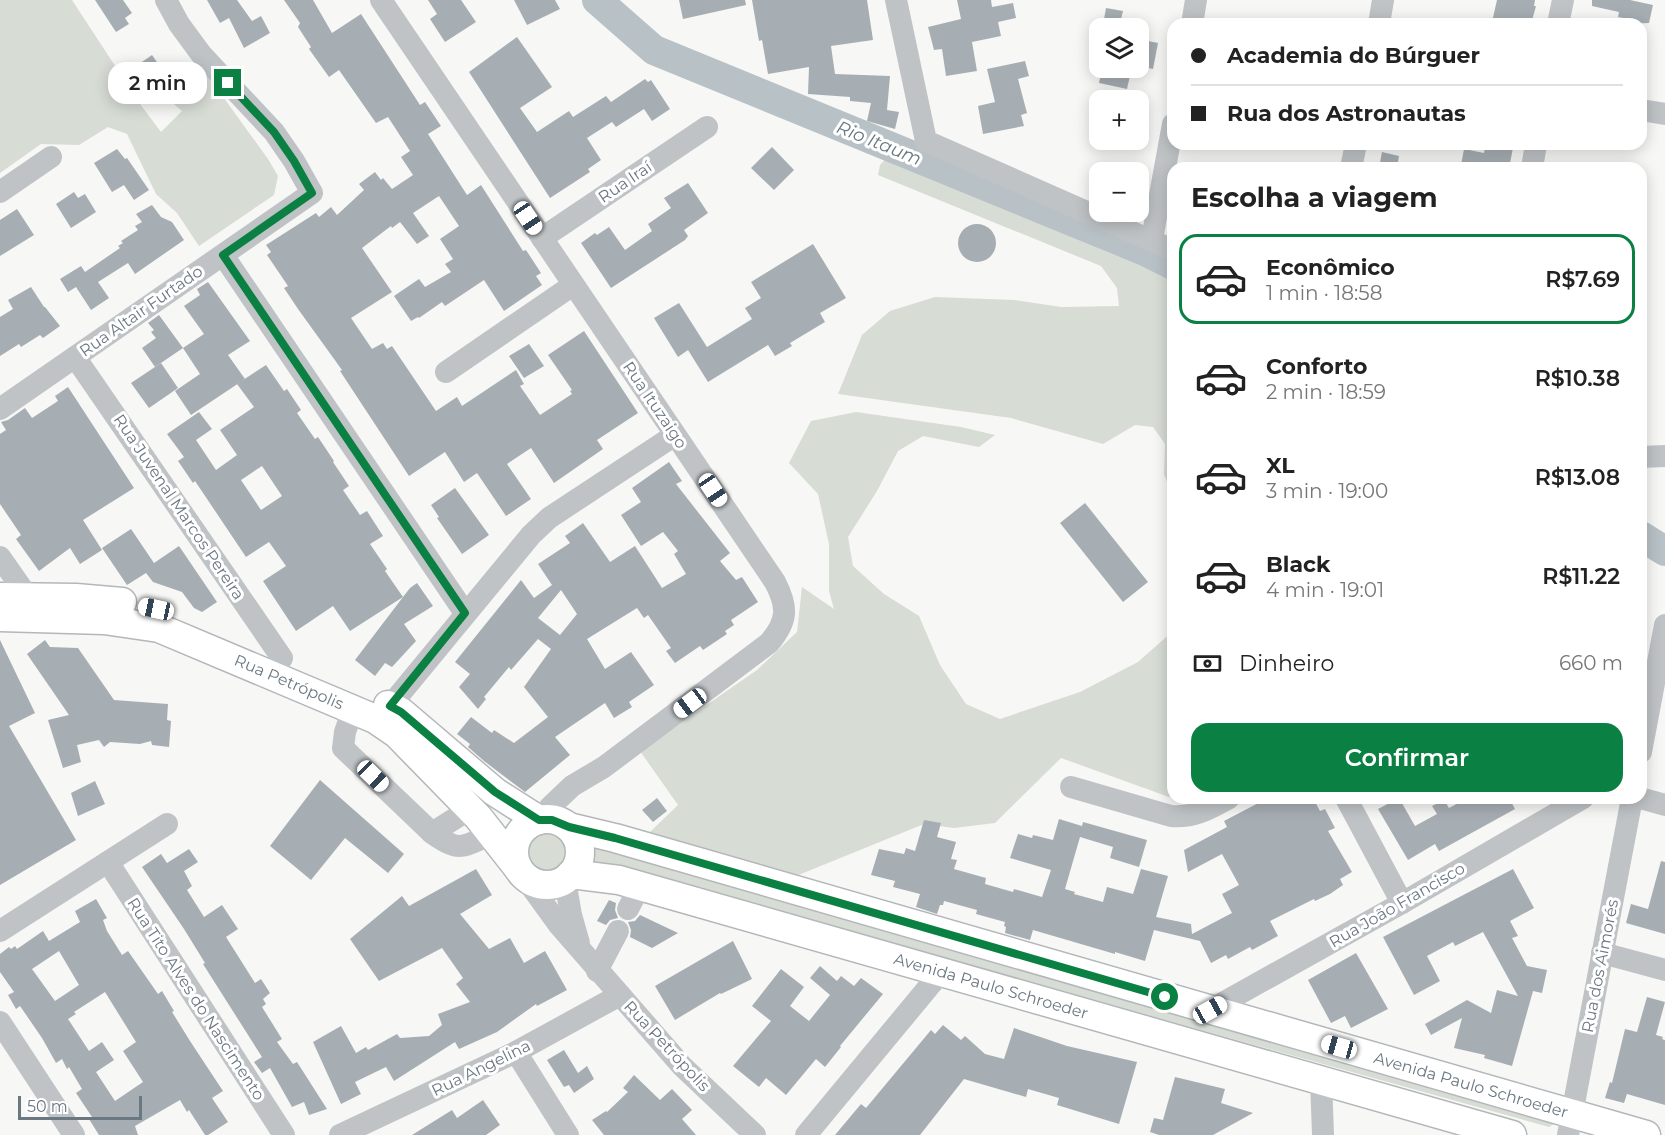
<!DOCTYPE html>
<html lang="pt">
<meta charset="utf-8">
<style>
body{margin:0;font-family:Montserrat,sans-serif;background:#f6f6f6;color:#222;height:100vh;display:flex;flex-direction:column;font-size:22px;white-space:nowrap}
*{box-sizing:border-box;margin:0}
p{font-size:20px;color:#767676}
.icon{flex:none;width:33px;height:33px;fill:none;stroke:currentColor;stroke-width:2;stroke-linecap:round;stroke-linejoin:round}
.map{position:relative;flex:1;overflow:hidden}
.details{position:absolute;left:1167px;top:162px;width:480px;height:642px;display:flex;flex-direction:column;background:#fff;border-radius:18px;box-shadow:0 3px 15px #0003}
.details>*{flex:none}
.guide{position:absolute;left:1167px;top:18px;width:480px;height:132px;border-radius:18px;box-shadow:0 3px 15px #0003;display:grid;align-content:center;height:132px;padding:0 24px;background:#fff}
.tools{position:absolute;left:1089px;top:18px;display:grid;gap:12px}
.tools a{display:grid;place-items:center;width:60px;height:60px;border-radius:12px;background:#fff;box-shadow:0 3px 15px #0003;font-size:30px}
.scale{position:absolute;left:18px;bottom:15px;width:124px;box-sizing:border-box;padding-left:6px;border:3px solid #6a7882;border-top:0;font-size:16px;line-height:21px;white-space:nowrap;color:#6a7882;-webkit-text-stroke:4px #fff;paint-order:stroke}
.end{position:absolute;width:27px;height:27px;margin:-14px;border:8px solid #0b8043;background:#fff;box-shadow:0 0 0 3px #fff}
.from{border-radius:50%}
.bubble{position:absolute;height:42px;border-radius:18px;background:#fff;box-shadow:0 3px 15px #0003;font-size:20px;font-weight:600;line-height:42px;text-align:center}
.car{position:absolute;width:18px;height:36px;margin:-18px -9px;border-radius:8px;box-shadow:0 0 4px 2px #0007;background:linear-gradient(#fff 24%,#345 0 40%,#fff 0 76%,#345 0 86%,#fff 0)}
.guide b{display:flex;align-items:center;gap:21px;height:57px;font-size:22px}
.guide b+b{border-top:2px solid #e0e0e0}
.guide i{width:15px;height:15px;background:#222}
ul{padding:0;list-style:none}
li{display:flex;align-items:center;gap:18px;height:90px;margin:0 12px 9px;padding:0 12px;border:3px solid transparent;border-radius:18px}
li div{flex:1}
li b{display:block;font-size:22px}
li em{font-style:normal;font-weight:600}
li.selected{border-color:#0b8043}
li>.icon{width:54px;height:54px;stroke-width:1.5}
h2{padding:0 24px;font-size:27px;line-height:72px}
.pay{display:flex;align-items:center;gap:15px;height:66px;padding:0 24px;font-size:22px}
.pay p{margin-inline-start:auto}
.action{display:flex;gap:12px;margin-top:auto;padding:12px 24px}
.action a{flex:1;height:69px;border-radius:18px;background:#0b8043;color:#fff;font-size:24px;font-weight:600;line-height:69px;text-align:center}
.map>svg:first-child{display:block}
</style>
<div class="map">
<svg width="1665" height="1135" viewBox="0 0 1665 1135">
<rect width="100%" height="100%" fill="#f7f7f5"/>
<g fill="#d7dcd5">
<path d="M0,0H72L140,104L161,132L182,111L162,94L203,69L268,159L278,176L274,195L199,246L177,213L156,194L127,134L108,127L79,145L41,144L0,173Z"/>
<path d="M889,155C984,193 1082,225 1173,272V499L1164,474L1165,444L1153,427L1135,425L1103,444L1011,418L838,394L862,335L890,311L935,297L1014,300L1061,307L1119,306L1117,288L1101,266L878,175L880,165Z"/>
<path d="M856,412L961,427L995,435L979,447L923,436L898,451L877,491L848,537L853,566L884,594L919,616L940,665L966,704L1000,719L1080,692L1138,662L1173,631V794L1169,797L1061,758L995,823L954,828L924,824L796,876L650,832L678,805L640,751L757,670L797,632L802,587L834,609L829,591V544L818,494L789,463L811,421Z"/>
<circle cx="547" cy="851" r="22"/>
<path d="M594,842L1553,1121L1554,1124L1549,1127L653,877L594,863Z"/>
</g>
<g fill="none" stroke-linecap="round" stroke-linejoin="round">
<g stroke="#b8c2c6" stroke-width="30">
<path d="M597,0L654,50L1145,251L1173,265"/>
<path d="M1641,536L1665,551"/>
</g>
</g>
<g fill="#a7aeb3" fill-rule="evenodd">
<path d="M95,0H123L132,13L125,18L129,24L116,32Z"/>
<path d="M207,0H237L252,21L261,16L270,33L244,48L229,18L220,23Z"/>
<path d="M284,0H313L332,33L361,14L420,105L425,102L441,126L428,134L467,195L481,185L523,251L526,250L541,273L536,276L542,285L504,311L484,280L445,306L442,302L419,318L418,317L411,321L394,296L419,279L425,287L451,272L445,264L453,259L440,239L459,226L439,196L413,213L429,236L417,244L400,222L392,228L391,226L362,248L392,292L351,318L372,349L383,343L387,349L392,346L436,411L457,397L462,406L516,370L524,384L520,386L540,415L572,394L570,391L572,390L548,355L584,331L638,413L597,440L603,449L554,483L531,448L507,464L531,499L506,516L477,473L464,482L445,452L409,476L340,371L342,370L298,309L284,288L288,286L267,255L271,252L266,245L316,213L319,217L331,207L337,215L364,190L359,184L375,172L381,180L383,178L392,189L413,175L401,157L410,151L388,117L376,123L339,70L329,77L309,49L311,47L298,27L300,23Z"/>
<path d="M428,0H461L476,22L445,42L430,19L437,14Z"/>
<path d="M514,0H555L560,9L527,25Z"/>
<path d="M679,0H745L746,5L683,19Z"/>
<path d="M752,0H867L873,40L831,46L835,74L890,76L887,110L899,112L895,129L867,121L871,103L850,101V97L808,94L809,67L768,74L762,40L759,41Z"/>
<path d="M957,0H991L992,7L1013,3L1016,18L998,22L1001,36L972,42L977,71L946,76L942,49L934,50L928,27L961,19Z"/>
<path d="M1497,0H1535L1534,6H1536L1531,24L1492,22Z"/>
<path d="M1592,0H1630L1653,5L1649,23L1622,24L1623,18L1618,17L1619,12L1592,6Z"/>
<path d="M1106,8L1123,11L1119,28L1103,25Z"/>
<path d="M517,37L552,87L520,108L537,132L569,111L573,117L606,96L611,102L645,79L648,82L651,80L670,109L652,121L644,109L616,127L612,122L587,138L601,160L588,169L590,172L550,198L469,72Z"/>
<path d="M1138,39L1158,43L1153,69L1138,66Z"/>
<path d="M152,55L164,72L139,89L126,73Z"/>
<path d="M1025,61L1029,76L1018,79L1027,113L1021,115L1024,126L983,134L978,106L995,102L987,69Z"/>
<path d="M1102,68L1131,71L1127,89L1099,83Z"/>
<path d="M1486,144L1513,148L1509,168H1478L1461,165L1464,149L1484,153Z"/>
<path d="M772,147L794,170L774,190L751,168Z"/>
<path d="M117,149L125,159L127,158L149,190L134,200L124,185L112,192L94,163Z"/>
<path d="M1382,152L1399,156L1397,168H1379Z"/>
<path d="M688,183L708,213L684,230L688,236L685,240L611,288L581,243L595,233L597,235L609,227L625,250L652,231L648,224L671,208L664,198Z"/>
<path d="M74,192L78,198L85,194L96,212L71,228L56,204Z"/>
<path d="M152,205L161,217L172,222L184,240L135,274L128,263L98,282L109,298L91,310L76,287L68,292L60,279L81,266L85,272L120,248L118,246L123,243L121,241L138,230L135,226L142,222L136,214Z"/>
<path d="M17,209L34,235L0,256V220Z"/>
<circle cx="977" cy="243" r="19"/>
<path d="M813,244L846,298L820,313L825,322L790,343L792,346L775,356L768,345L708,382L688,350L678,357L654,318L679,303L707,347L752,319L745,308L761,298L751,282Z"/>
<path d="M208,282L250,341L228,355L245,379L191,415L175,391L200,374L183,348L204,334L184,306L200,295L197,289Z"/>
<path d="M31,287L44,307H45L60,326L43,338L40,335L21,347L19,344L0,356V317L13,309L8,300Z"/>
<path d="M159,315L183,348L155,367L142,348L156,338L151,332L154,330L148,323Z"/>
<path d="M529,344L544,366L524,378L509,356Z"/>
<path d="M161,363L178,388L149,408L131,383Z"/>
<path d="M266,365L284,391L287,389L301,410L297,413L315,439L318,437L334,461L333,462L349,486L343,490L360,515L367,511L383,536L370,544L387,569L385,571L403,597L410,588L417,583L433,606L404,624L416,641L392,667L385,663L375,676L355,660L403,597L350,631L333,606L296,631L263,581L286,566L269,542L246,557L195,481L193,483L178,461L184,457L167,434L199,412L212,429L196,440L216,470L237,455L220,430L254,407L237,384ZM262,466L282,496L261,510L241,480Z"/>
<path d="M68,387L134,488L83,520L102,550L80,564L70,548L39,571L16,539L21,535L0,504V434L6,430L1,422L8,420L25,408L32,418L58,401L55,396Z"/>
<path d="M669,462L682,481L676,484L730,553L720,561L736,580L742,577L758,602L731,620L734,625L725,631L727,634L703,650L700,646L675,663L666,651L671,648L648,615L644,618L637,608L587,639L605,669L631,652L654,685L629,702L632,707L614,718L605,703L555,737L570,755L525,792L484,761L468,747L470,744L457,734L471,717L492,733L494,730L514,743L548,717L524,687L551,649L538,639L511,670L509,667L484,697L486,699L478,709L459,687L470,674L455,662L521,580L534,598L552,585L538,564L570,543L565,536L583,523L610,562L635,546L662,588L686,574L674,554L678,551L663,532L641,546L621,515L641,502L632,488ZM561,590L577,614L560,635L538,618Z"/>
<path d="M455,488L489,535L462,554L437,518L439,517L431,505Z"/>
<path d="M1085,503L1148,582L1123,602L1060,523Z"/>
<path d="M131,529L154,563L179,546L217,602L202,612L194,608L182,592L153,582L146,573L127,585L102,548Z"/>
<path d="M0,640L35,713L9,726L76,840L0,885Z"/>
<path d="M45,640L50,647L78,648L114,700L168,704L167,720L171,721L169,747L152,745L151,741L140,744L110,742L104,747L99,740L77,745L81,762L63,768L48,720L69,715L27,654Z"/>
<path d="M320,780L404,854L388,873L345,838L311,880L270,846Z"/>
<path d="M95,781L105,804L78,816L71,793Z"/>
<path d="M657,798L667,811L653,822L642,810Z"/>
<path d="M1268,798H1313L1320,811L1325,809L1335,828L1328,831L1352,872L1340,879L1343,885L1330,894L1315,901L1314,899L1270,921L1278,936L1252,950L1250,947L1228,959L1226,955L1211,963L1200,941L1154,930L1145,961L1115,952V954L1033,930L1030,940L1005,933L1006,927L1004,926L1005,922L976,914L977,910L944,901L943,905H940L937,914L916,907L920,894L893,887L895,881L871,875L879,849L904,854L906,848L915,851L924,820L941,823L937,837L956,842L951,859L957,860L954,869L986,878L985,884L1013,892L1014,889L1042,897L1051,870L1010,858L1018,834L1032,838L1033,835L1053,840L1059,819L1082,826L1083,822L1147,840L1139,867L1110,858L1113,847L1080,837L1065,889L1075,892L1074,894L1103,902L1107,887L1133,894L1141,869L1168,876L1156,917L1191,924L1192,934L1232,913L1222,894L1239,885L1222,854L1188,872L1184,850L1227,827L1224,821Z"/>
<path d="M1399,798L1415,826L1437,814L1432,806L1444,800L1449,808L1468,798H1509L1515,809L1439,851L1435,844L1408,860L1378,809Z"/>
<path d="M189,849L198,862L184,871L192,886L187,890L204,917L222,905L238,929L226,937L255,983L261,979L270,993L263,999L266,1004L262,1007L282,1039L277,1042L293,1064L297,1062L327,1109L309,1115L304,1102L292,1107L270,1068L262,1073L254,1062L262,1057L203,964L205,963L184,929L142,867L161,854L167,863Z"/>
<path d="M1661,861L1665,862V934L1626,923L1631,904L1648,909Z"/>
<path d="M476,869L492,895L460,914L489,949L510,938L524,963L545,951L567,990L537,1006L536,1004L497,1032L459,1049L455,1042L394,1081L386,1067L355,1082L361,1094L341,1104L313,1042L341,1026L356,1053L366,1047L368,1050L397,1034L400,1038L429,1036L442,1025L438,1014L470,1002L456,984L463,978L442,948L379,981L350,939L402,896L409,906Z"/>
<path d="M1513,869L1534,908L1510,921L1518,936L1512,938L1527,966L1547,970L1542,993L1533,991L1512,1066L1484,1058L1485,1055L1454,1048L1462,1018L1431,1035L1425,1024L1467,1000L1491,1013L1497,990L1518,996L1483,932L1455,946L1453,942L1427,956L1440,981L1414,995L1383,937Z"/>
<path d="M96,899L107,918L103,920L107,931L122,955L128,951L158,994L162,991L174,1011L172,1012L190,1041L223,1091L212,1098L228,1122L208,1135H205L189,1110L187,1112L180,1100L135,1126L138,1135H99L89,1119L92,1117L76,1093L82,1089L69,1067L67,1069L62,1059L56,1063L42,1038L20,1006L16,1009L8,995L14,992L0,972V954L9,947L11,949L15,946L17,949L43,931L49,941L80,922L75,911ZM59,951L79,985L55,1001L32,969ZM105,992L136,1042L123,1051L143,1082L115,1101L96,1072L114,1060L102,1042L89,1051L68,1019L76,1014L74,1012Z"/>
<path d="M609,900L616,903L615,910L618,918L610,920L606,925L597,921Z"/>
<path d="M640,915L678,933L652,948L630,937L631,930L628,922L635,921Z"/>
<path d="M733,941L752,979L721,994L720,993L675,1020L655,986Z"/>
<path d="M1356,953L1388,1009L1351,1028L1345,1016L1331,1023L1308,980Z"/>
<path d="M820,966L837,981L841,976L854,986L861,978L883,994L840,1046L841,1047L825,1067L816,1059L786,1095L766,1078L759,1087L733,1066L771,1021L752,1006L781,969L804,987L790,1006L809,1021L830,995L810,978Z"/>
<path d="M1647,997L1665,1002L1656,1035L1663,1037L1662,1039L1665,1040V1105L1627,1094L1624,1103L1605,1098L1610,1082L1612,1083L1625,1029L1637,1032Z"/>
<path d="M943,1025L961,1040L965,1036L985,1054L1004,1059L1014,1028L1067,1046L1137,1062L1119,1124L1057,1105L1059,1098L1028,1089L1026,1097L964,1079L920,1135H835L861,1104L866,1108L931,1030L935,1034Z"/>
<path d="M564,1050L578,1073L587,1066L594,1079L574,1093L569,1085L564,1087L547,1060Z"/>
<path d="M634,1075L660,1100L672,1089L692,1110L682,1119L696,1135H604L592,1120L606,1111L607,1112L628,1092L623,1088Z"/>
<path d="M1175,1077L1225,1089L1221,1103L1253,1113L1213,1135H1159L1150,1132L1154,1118L1163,1120Z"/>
<path d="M483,1100L500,1125L486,1135H412L452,1110L457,1118Z"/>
</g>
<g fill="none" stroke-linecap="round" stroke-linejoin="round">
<g stroke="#b3b7ba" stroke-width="31">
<g id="major">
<path d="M0,597L76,598L122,602"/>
<path d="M0,617L104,620L159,628L375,719L397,734L478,817L518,868"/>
<path d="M388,705L401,712L495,792L539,820"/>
<circle cx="547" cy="852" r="33"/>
<path d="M569,827L615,838L1646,1135"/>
<path d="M571,874L619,880L1512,1135"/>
</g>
</g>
<g stroke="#bfc3c6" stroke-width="22">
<path d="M381,0L775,582C788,607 788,621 769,643L604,767L572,786L550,807L541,820"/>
<path d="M896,0L926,141L1173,250"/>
<path d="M1192,24L1196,0"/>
<path d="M1379,24L1383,0"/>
<path d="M1558,24L1563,0"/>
<path d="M1641,110L1665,114"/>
<path d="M1351,168L1356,144"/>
<path d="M1532,168L1536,144"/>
<path d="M0,192L51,157"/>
<path d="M542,238L707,127"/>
<path d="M1152,239L1173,124"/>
<path d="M223,255L465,613"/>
<path d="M75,357L282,658"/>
<path d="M446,372L573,285"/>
<path d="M0,409L312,193L294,161L274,132L201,54L179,24L166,0"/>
<path d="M1641,457L1665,456"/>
<path d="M0,557L28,597"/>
<path d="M390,706L531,535L549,518L675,435"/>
<path d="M353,709L345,732L343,748L432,833L470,809"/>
<path d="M1641,752L1665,625"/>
<path d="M1071,787L1171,816C1194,818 1209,809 1229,798"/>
<path d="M1346,798L1402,903"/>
<path d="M1640,798L1665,805"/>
<path d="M432,833C461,854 462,846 493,834"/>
<path d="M108,862L284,1135"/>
<path d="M522,874L559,925L682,1066L755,1135"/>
<path d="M565,880L571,915L579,943"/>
<path d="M628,909L640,886"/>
<path d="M0,931L167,824"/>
<path d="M1602,953L1665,970"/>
<path d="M597,971L618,931"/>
<path d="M1210,1010L1402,903L1583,798"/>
<path d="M0,1022L74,1135"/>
<path d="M516,1052L568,1135"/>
<path d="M1321,1080L1323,1135"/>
<path d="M340,1135L516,1052L620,995"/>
<path d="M806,1135L941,972"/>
<path d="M1568,1135L1632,798"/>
</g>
<use href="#major" stroke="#fff" stroke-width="28"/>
</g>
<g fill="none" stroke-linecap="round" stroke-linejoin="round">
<path stroke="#0b8043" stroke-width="8" d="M228,83L274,132L294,161L312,193L223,255L465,613L390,706L401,712L495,792L539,820H552L569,827L615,838L1165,997"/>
</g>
<g text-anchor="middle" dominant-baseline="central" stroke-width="6" stroke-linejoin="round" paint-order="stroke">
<g font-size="16" fill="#6a7882" stroke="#fff">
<text transform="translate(625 182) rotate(-34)">Rua Iraí</text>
<text transform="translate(141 311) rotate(-35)">Rua Altair Furtado</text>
<text transform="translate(655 405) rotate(56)">Rua Ituzaigo</text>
<text transform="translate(179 507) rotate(56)">Rua Juvenal Marcos Pereira</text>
<text transform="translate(289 682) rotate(23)">Rua Petrópolis</text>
<text transform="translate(1397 905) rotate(-30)">Rua João Francisco</text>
<text transform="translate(1600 966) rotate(-79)">Rua dos Aimorés</text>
<text transform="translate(991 986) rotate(16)">Avenida Paulo Schroeder</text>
<text transform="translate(196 999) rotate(57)">Rua Tito Alves do Nascimento</text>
<text transform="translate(667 1046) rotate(47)">Rua Petrópolis</text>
<text transform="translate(481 1068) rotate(-26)">Rua Angelina</text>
<text transform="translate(1471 1085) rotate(16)">Avenida Paulo Schroeder</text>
</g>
<g font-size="18" font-style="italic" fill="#66777f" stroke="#fff">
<text transform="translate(879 143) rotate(22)">Rio Itaum</text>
</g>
</g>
</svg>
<div class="tools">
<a><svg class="icon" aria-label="layers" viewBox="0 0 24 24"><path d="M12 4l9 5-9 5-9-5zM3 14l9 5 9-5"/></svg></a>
<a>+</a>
<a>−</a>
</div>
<div class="scale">50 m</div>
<i class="end from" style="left:1165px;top:997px"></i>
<i class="end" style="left:228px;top:83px"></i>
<div class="bubble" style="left:108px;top:62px;width:99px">2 min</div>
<i class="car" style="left:528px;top:218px;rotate:146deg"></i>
<i class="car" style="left:713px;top:490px;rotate:146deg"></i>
<i class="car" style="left:156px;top:609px;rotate:282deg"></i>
<i class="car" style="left:690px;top:703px;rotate:233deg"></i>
<i class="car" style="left:373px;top:776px;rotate:134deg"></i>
<i class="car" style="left:1210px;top:1010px;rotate:61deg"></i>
<i class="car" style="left:1339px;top:1047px;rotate:286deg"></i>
<div class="guide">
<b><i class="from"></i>Academia do Búrguer</b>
<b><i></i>Rua dos Astronautas</b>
</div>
<section class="details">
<h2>Escolha a viagem</h2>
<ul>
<li class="selected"><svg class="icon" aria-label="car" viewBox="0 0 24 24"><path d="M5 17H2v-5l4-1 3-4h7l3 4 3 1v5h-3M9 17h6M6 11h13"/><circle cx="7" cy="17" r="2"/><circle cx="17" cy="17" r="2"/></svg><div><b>Econômico</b><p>1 min · 18:58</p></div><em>R$7.69</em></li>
<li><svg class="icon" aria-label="car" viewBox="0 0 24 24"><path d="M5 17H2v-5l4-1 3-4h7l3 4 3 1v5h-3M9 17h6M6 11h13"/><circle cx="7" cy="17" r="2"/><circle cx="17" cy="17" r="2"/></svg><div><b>Conforto</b><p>2 min · 18:59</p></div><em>R$10.38</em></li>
<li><svg class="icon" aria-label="car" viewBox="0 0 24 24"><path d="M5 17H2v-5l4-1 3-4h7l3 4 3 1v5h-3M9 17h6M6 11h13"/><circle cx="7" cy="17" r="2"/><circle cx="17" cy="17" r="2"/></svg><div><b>XL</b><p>3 min · 19:00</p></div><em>R$13.08</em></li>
<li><svg class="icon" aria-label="car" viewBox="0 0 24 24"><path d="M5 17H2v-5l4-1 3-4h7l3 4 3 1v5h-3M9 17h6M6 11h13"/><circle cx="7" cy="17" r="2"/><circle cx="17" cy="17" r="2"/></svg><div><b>Black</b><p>4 min · 19:01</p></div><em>R$11.22</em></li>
</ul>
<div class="pay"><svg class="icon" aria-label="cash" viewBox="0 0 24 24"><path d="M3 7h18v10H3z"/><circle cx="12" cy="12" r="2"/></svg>Dinheiro<p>660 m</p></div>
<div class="action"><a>Confirmar</a></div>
</section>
</div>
